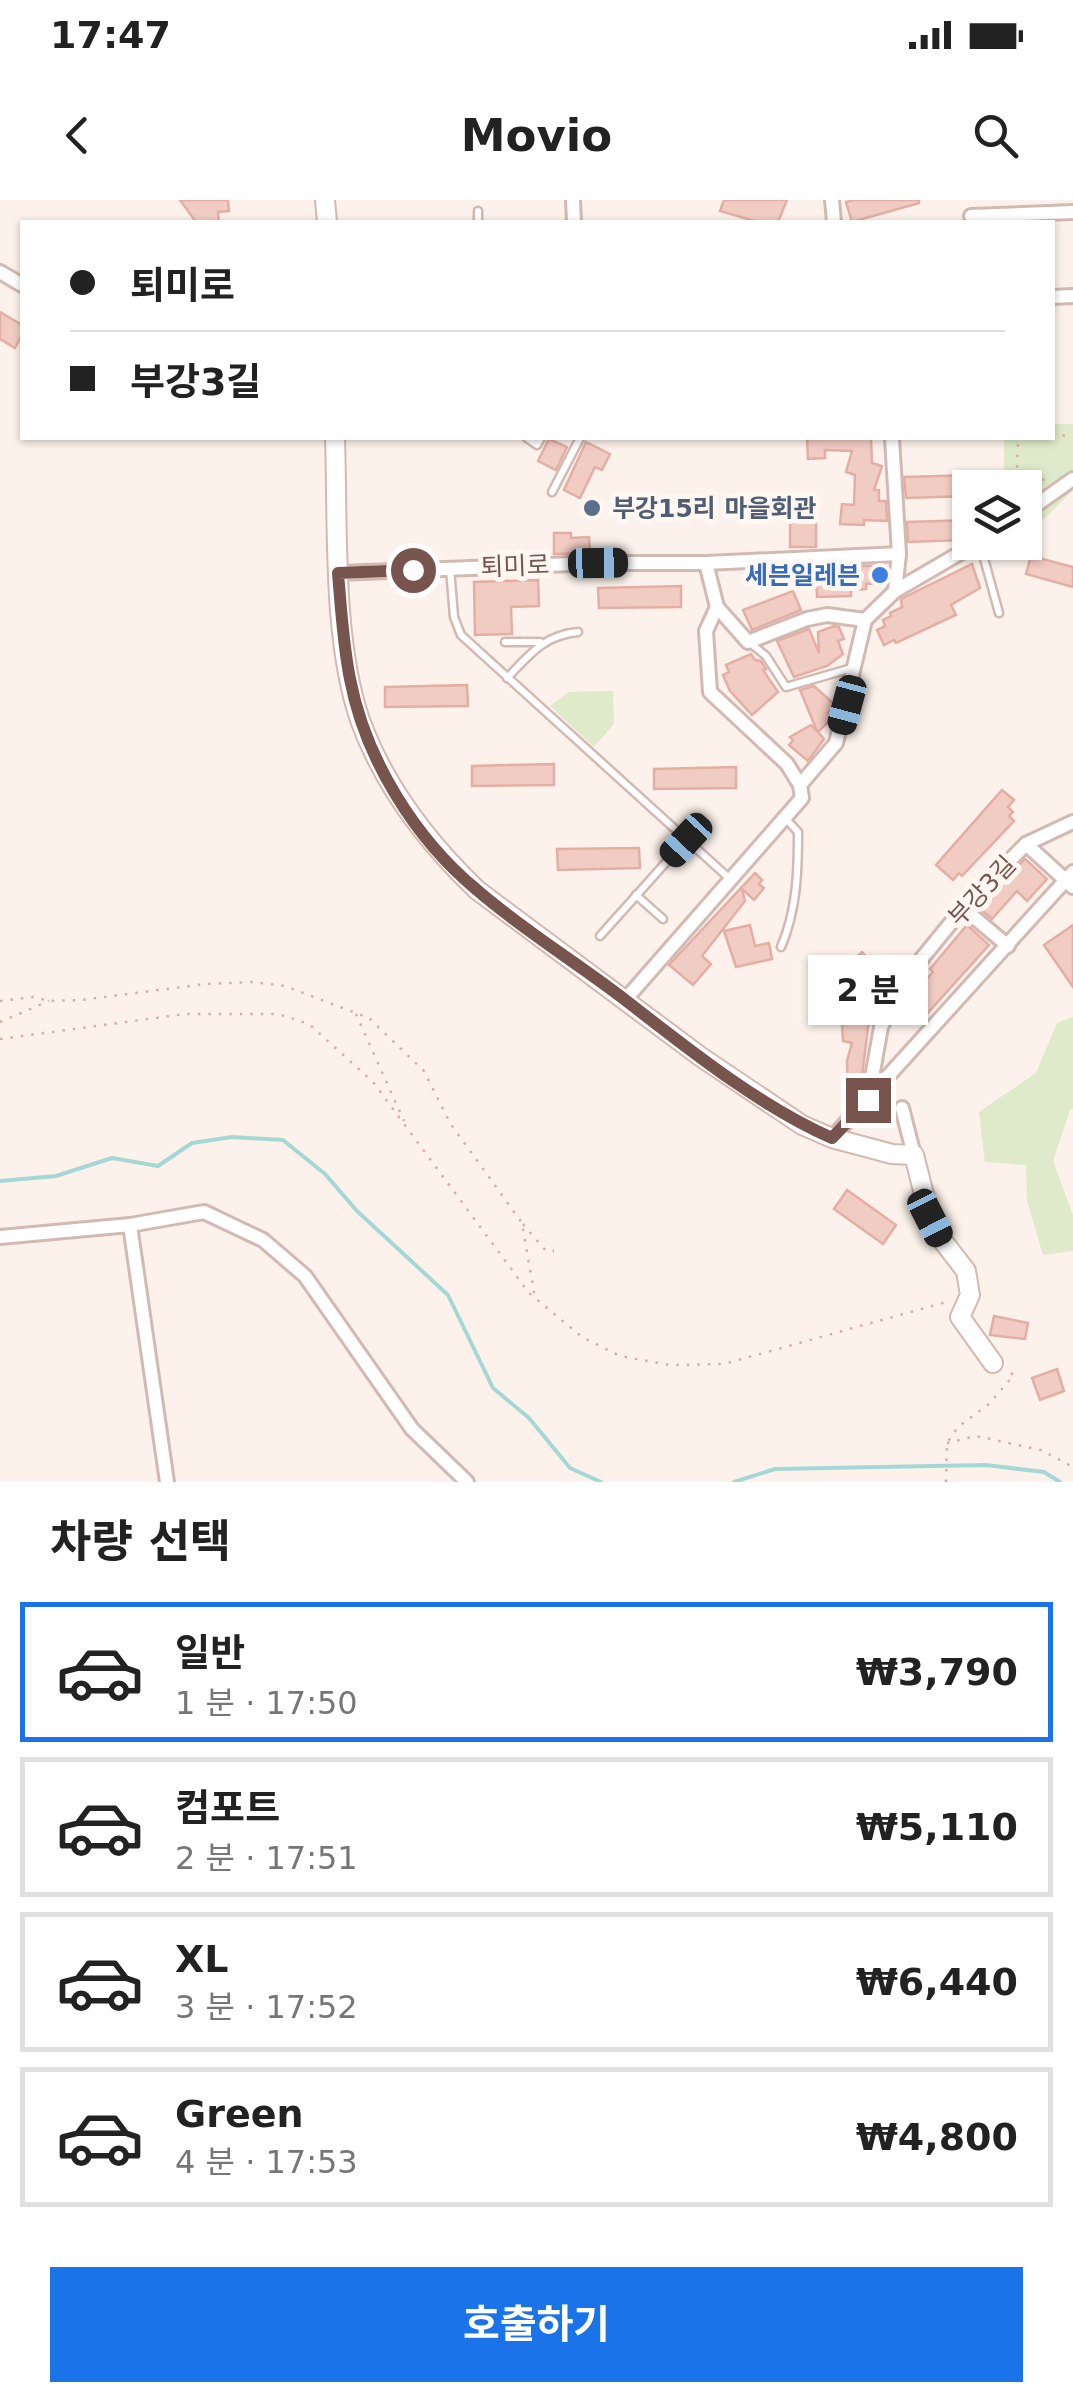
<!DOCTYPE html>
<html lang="ko">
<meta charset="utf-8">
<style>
body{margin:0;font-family:"DejaVu Sans","Noto Sans KR",sans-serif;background:#f6f6f6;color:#222;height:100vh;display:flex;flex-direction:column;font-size:38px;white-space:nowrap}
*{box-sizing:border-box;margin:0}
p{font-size:32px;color:#767676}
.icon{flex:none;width:55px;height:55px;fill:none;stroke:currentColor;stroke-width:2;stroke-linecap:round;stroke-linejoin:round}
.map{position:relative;height:1282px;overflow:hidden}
.drawer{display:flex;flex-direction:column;background:#fff;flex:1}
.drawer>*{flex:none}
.top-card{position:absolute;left:20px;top:20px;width:1035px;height:220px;border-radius:0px;box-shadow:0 2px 8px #0004;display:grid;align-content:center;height:220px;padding:0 50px;background:#fff}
.controls{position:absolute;left:952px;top:270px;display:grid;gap:20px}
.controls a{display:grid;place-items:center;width:90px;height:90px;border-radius:0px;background:#fff;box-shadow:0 2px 8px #0004;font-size:50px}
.end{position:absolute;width:45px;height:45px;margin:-22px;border:12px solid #78544e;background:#fff;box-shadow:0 0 0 5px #fff}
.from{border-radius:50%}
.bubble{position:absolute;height:70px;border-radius:0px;background:#fff;box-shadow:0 2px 8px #0004;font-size:32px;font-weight:700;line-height:70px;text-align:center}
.car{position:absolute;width:30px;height:60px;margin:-30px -15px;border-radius:12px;box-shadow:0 0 8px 2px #0007;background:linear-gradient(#222 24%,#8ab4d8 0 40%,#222 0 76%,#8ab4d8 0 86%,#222 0)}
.top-card b{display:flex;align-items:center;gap:35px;height:95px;font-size:38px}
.top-card b+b{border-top:2px solid #e0e0e0}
.top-card i{width:25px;height:25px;background:#222}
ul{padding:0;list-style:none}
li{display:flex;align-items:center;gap:30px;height:140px;margin:0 20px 15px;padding:0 30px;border:5px solid #e0e0e0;border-radius:0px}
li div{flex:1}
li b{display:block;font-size:38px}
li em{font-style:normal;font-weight:700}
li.on{border-color:#1a73e8}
li>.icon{width:90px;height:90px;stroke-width:1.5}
h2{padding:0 50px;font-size:45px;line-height:120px}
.action{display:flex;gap:20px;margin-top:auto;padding:20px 50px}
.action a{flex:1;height:115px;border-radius:0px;background:#1a73e8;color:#fff;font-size:40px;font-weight:700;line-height:115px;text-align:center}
.status{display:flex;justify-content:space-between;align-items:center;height:70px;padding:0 50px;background:#fff;direction:ltr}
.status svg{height:28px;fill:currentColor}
header{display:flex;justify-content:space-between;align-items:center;height:130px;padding:0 50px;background:#fff;font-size:45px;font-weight:700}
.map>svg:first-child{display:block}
</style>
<div class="status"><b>17:47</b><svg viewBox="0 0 49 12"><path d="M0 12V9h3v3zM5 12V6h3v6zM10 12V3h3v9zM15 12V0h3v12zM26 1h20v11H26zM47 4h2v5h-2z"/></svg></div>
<header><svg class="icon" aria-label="back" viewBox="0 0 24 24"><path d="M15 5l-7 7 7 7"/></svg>Movio<svg class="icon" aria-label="search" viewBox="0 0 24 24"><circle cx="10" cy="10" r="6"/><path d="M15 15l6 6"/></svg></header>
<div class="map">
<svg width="1073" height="1282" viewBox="0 0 1073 1282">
<rect width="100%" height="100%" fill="#fcf2eb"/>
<g fill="#deeac9">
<path d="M1053,224H1073V290L1025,338V288H1004V238H1052Z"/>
<path d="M613,491L614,524L594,547L550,506L568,492Z"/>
<path d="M1073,817V909L1070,910L1053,961L1073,1015V1051L1043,1055L1027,1001L1026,965L985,962L979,912L1036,873L1057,823Z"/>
</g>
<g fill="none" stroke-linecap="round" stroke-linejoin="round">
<g stroke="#a5d8d5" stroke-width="4">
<path d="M0,981L56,976L112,958L158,966L192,943L232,937L283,940L325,974L357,1011L448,1095L493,1188L529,1218L570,1268L601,1282"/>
<path d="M734,1282L775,1269L986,1265L1044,1272L1060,1282"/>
</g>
</g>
<g fill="#f1ccc3" stroke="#e4aea4" stroke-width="2.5">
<path d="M180,0H228L229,11L218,12L219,22H196Z"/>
<path d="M724,0H787L778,22H758L720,11Z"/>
<path d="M854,0H919V3L852,22L846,2Z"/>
<path d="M0,112L22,125V135L15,148L0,139Z"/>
<path d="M871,238L872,263L882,266L874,290H879V301H886L887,321L864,320V325L840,324L842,304L854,305L855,275L846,272L852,251L825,250V258L808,259L807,239Z"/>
<path d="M549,239L567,247L556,270L538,261Z"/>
<path d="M586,242L610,254L602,270L595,267L580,298L564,290Z"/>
<path d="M974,275V288H970V296L906,298L904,277Z"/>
<rect x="790" y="318" width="26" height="29"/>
<path d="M970,320V336L962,340L908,342L907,322Z"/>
<path d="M554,333H571V338L589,337L590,353L554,354Z"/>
<path d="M1031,356L1073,367V387L1026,374Z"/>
<path d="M972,364L980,388L951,405L956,415L896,443L894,440L884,445L877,430L885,426L883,420L891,416L890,413L902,407L901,399Z"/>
<path d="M885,365V377L880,383L866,384V389L851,390V396L817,397V389L807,390L806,369Z"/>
<path d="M538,380L539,406L511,407L512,434L475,435L474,382Z"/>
<path d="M681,386V407L599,408L598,388Z"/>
<path d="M793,391L801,410L752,430L743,410Z"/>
<path d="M834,426L839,427L844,439L838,441L843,454L827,466L794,477L777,441L809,429L819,453L818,432Z"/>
<path d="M751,454L755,460L761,461L766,469L763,470L778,492L752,515L730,491L723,475L729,472L726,465Z"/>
<path d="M467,485L468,506L385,507V487Z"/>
<path d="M814,486L835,505L828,513L832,518L818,532L824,539L808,561L789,545L793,540L790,537L811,525L817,531L800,490Z"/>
<path d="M554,564V585L472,586V566Z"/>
<path d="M736,567V588L654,589V569Z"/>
<path d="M1002,590L1014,600L1008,607L1013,612L1009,616L1014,621L962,676L959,673L953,680L936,665Z"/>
<path d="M639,648L640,668L558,670L557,649Z"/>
<path d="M1025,659L1047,679L1027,701L1017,691L992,719L978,707Z"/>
<path d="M755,673L762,680L759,684L764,688L754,700L742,689L745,701L702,756L711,764L693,785L669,765Z"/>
<path d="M750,725L755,746L769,743L772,759L736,767L724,731Z"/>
<path d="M967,725L989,745L925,816L907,800L933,772L930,769Z"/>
<path d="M1073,725V787L1044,745Z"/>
<path d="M862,752L890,784L872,800L879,808L868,827L862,877L854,889L848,887L847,861L852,843L843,841L841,808L851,802L839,786L857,771L850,763Z"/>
<path d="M847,990L896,1025L883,1044L834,1009Z"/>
<path d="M994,1116L1028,1123L1025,1139L990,1135Z"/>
<path d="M1057,1169L1064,1191L1040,1200L1032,1178Z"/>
</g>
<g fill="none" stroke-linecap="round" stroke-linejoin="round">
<g stroke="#d2bab3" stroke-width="11">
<g id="lane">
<path d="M478,11V22"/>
<path d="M527,238L537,245L541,238"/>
<path d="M552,292L580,238"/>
<path d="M980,344L999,413"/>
<path d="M450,368L454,417L461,435L730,679"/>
<path d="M505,442H540"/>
<path d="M749,442L766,456L786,487L852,468"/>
<path d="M507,478C529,455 544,435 578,432"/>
<path d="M636,695L663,719"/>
<path d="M600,736L686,640"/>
<path d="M781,747C797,710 798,671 798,632L786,619"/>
</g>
</g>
<g stroke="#d2bab3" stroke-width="18">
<g id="street">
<path d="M573,0L574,22"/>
<path d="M832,0L834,22"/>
<path d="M971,16L1073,12"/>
<path d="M0,72L22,85"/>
<path d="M1052,97L1073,96"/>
<path d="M892,238L899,354L895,391L979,342"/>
<path d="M1025,313L1073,279"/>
<path d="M706,363L899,354"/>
<path d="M339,373L598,363H706L717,407L706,431L710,492L787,564L800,585"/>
<path d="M717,407L748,442L807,419L827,415L865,420"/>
<path d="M1026,644L1073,687"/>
<path d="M963,708L1008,746"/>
<path d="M625,800L802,598L800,585L836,543L865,420L895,391"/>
<path d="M868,900L881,827L906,778L963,708L1026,644L1073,622"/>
<path d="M902,908L914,955"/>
<path d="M832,938L1073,672"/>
<path d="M130,1025L167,1282"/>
<path d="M0,1037L130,1025L204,1012L263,1040L305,1076L412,1229L467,1282"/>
</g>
</g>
<g stroke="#d4b9b0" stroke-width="22">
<g id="secondary">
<path d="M325,0L327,22"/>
<path d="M335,238C338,325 332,438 360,520C384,586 427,642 477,690L701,857L802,925L832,938L892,954L914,955L930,1018L939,1036L966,1071L970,1095L960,1117L993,1163"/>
</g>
</g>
<g stroke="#d7aea5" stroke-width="2.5" stroke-dasharray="2.5 8" stroke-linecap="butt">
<path d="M1052,236L1073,235"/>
<path d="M1024,238L1018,240L1017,267C1028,280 1035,282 1052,278"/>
<path d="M0,801L34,797L49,801L81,800L205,784L253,782L285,786L369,818L424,871L450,923L522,1023L535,1098"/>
<path d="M356,814L404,921"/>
<path d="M0,822L49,801"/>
<path d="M0,839L185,814H278L309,824L373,882L529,1093L582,1137L620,1156L670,1165L724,1164L950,1101"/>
<path d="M523,1024L546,1051H554"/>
<path d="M947,1243L976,1236L1041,1250L1073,1267"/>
<path d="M946,1282L947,1243L958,1227L989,1204L1014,1175L1007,1171"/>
</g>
<use href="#lane" stroke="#fff" stroke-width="6"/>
<use href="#street" stroke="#fff" stroke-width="12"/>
<use href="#secondary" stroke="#fff" stroke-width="18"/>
</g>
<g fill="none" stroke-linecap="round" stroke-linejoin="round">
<path stroke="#78544e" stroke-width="12" d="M413,370L338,373C341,408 343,444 350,479C365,558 415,639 477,690C523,730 576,762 624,799C687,848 759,906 832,938L868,900"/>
</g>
<circle fill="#5c6f8a" stroke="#fff7f2" stroke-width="4" cx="592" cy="308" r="10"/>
<circle fill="#3f7fe0" stroke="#fff7f2" stroke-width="4" cx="880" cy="375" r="10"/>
<g text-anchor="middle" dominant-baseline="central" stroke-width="10" stroke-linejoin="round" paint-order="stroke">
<g font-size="25" font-weight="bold" fill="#4e5e75" stroke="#fff7f2" text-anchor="start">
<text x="612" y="308">부강15리 마을회관</text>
</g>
<g font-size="25" fill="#78544e" stroke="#fff7f2">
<text transform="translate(515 366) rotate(-2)">퇴미로</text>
<text transform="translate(982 691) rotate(-47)">부강3길</text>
</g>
<g font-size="25" font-weight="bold" fill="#366cbe" stroke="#fff7f2" text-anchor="end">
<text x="860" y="375">세븐일레븐</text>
</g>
</g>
</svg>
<div class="controls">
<a><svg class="icon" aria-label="layers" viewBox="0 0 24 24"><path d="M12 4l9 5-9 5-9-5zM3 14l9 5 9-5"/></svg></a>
</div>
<i class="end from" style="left:413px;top:370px"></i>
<i class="end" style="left:868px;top:900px"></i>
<div class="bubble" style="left:808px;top:755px;width:120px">2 분</div>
<i class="car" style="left:598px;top:363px;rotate:89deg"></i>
<i class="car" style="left:847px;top:505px;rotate:195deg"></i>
<i class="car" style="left:686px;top:640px;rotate:223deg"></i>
<i class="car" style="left:930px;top:1018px;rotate:153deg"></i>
<div class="top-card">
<b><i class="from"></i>퇴미로</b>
<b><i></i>부강3길</b>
</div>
</div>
<section class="drawer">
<h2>차량 선택</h2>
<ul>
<li class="on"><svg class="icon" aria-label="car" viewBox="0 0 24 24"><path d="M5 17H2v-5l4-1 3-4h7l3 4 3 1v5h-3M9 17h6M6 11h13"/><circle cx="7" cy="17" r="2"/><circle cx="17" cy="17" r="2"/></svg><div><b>일반</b><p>1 분 · 17:50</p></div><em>₩3,790</em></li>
<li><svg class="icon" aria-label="car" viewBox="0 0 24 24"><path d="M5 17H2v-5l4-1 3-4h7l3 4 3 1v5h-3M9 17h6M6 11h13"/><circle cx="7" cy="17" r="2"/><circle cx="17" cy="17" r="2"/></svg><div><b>컴포트</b><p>2 분 · 17:51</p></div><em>₩5,110</em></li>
<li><svg class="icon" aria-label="car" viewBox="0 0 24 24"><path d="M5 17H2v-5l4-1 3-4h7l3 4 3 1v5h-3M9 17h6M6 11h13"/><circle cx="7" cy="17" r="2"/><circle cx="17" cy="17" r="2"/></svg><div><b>XL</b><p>3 분 · 17:52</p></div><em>₩6,440</em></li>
<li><svg class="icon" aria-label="car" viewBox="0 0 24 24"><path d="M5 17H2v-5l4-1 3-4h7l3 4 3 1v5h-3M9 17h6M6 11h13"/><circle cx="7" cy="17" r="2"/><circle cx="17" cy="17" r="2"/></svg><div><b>Green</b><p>4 분 · 17:53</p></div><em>₩4,800</em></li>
</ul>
<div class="action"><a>호출하기</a></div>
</section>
